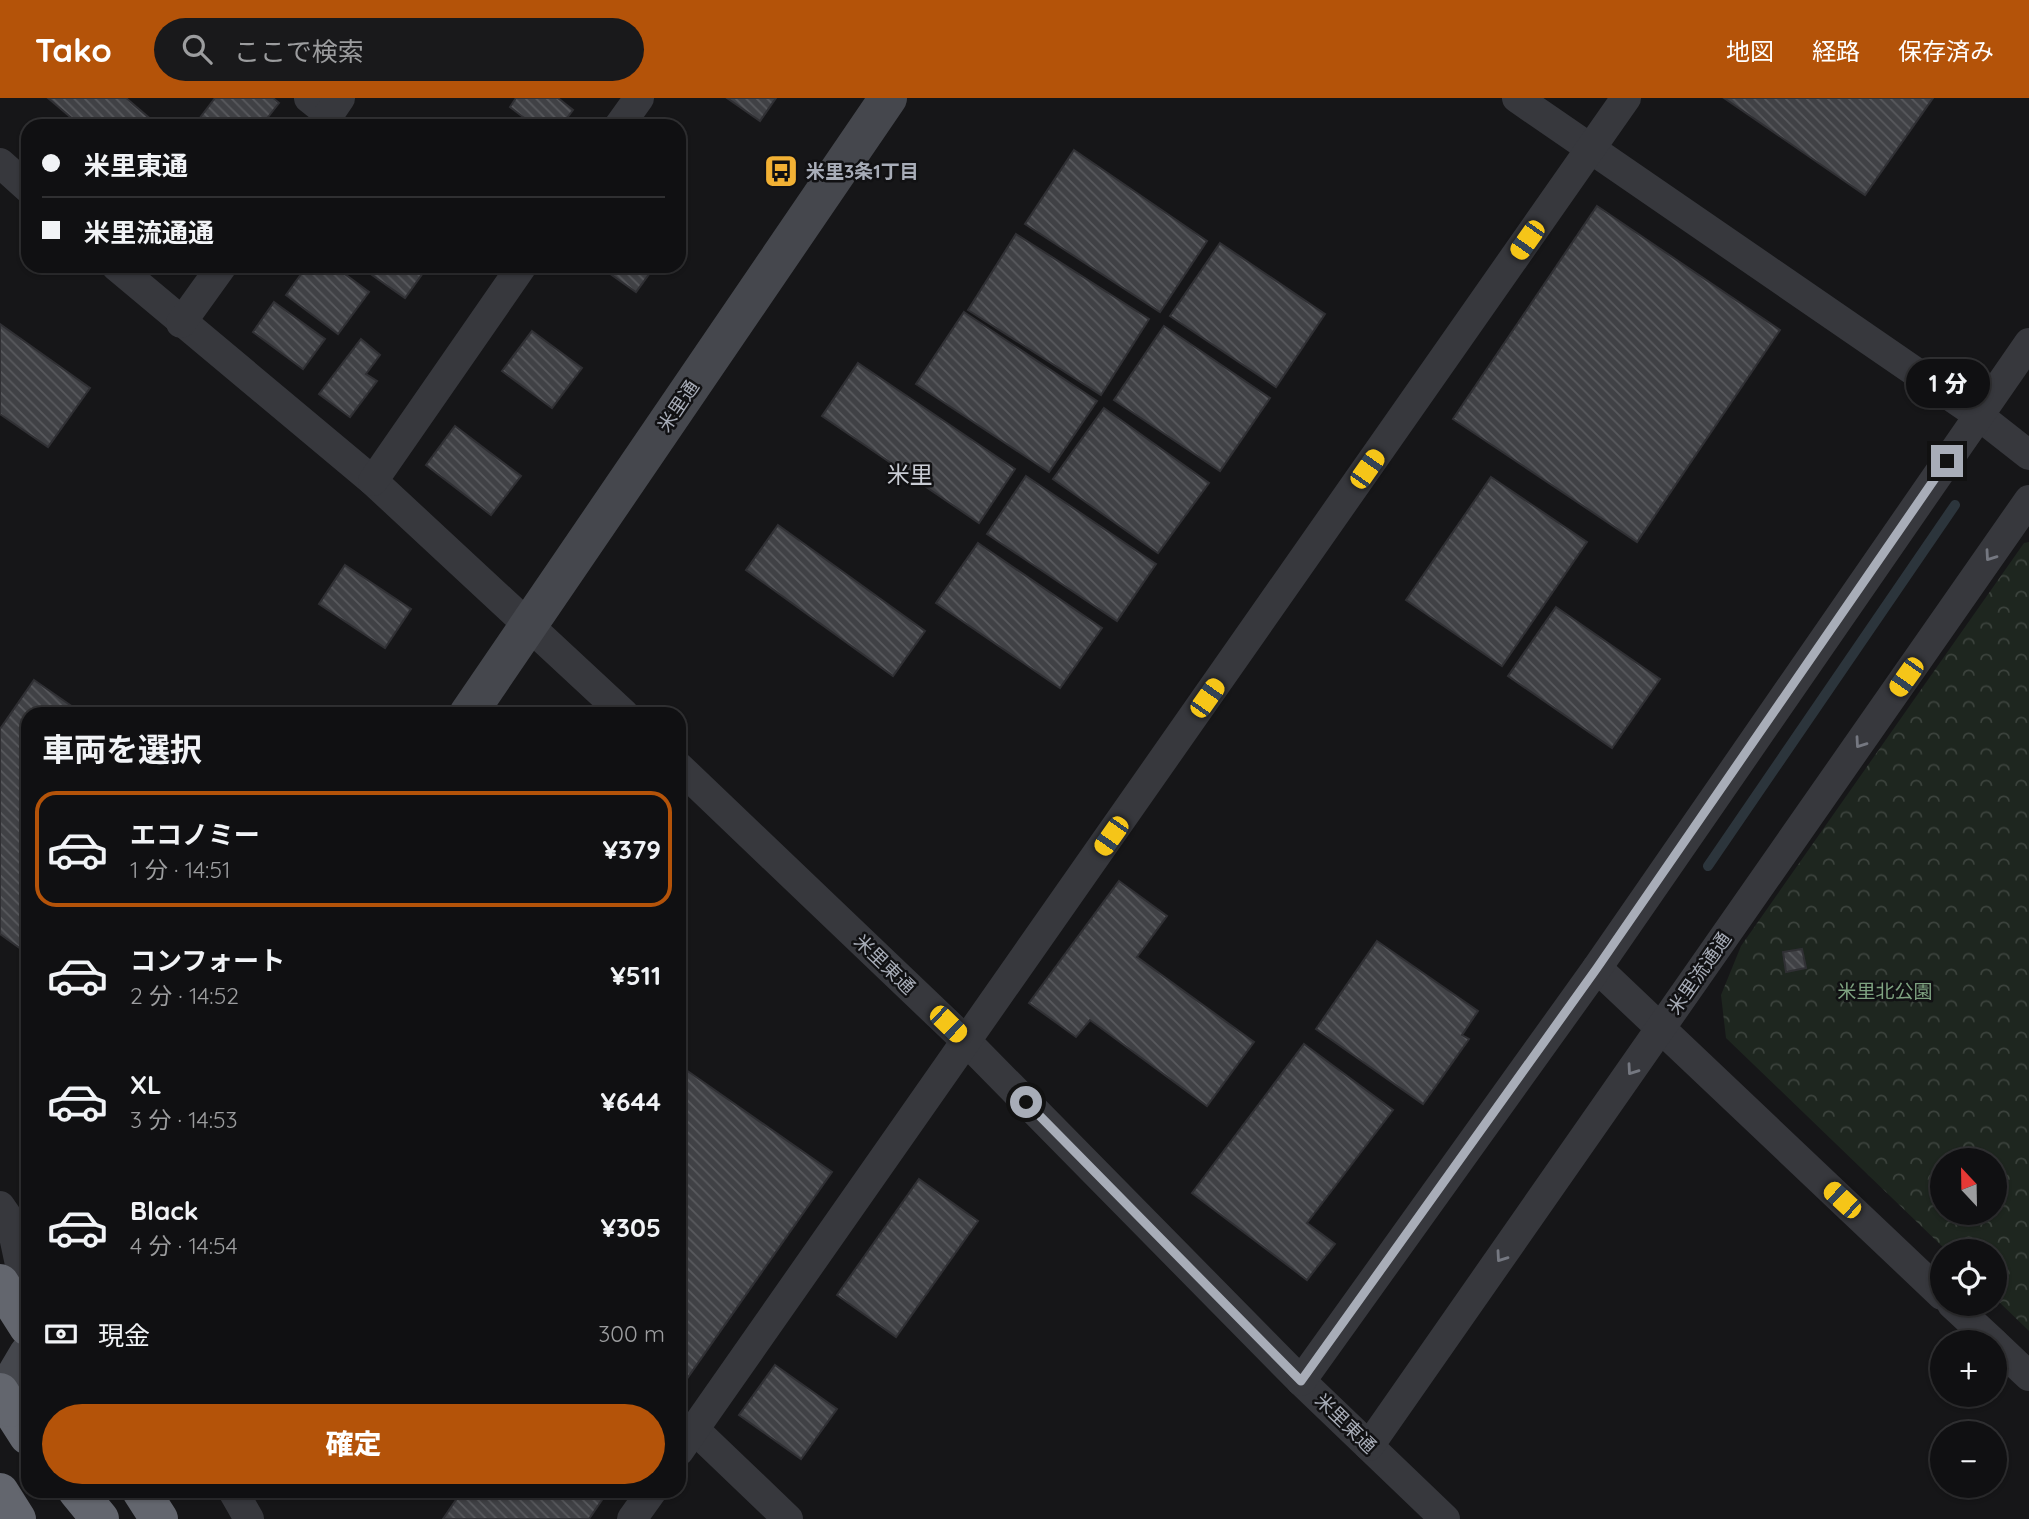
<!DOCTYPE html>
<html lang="ja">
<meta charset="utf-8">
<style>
body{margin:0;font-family:Quicksand,"Noto Sans JP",sans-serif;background:#19191b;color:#f1f3f6;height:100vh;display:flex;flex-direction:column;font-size:26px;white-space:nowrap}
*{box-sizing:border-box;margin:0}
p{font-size:23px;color:#9c9d9f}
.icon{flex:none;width:38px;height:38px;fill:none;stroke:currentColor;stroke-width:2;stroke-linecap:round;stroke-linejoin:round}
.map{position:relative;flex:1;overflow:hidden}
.sheet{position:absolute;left:21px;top:609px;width:665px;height:791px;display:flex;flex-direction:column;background:#101012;border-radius:21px;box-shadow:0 2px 5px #0004,0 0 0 2px #303032}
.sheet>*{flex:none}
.top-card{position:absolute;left:21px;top:21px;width:665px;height:154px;border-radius:21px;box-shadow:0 2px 5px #0004,0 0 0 2px #303032;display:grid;align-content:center;height:154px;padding:0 21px;background:#101012}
.needle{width:46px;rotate:338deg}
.fabs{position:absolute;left:1930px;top:1050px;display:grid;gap:14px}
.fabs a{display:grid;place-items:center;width:77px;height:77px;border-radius:50%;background:#101012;box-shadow:0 2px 5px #0004,0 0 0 2px #303032;font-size:35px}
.end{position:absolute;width:32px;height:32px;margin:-16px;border:9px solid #a8adb8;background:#111;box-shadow:0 0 0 4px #111}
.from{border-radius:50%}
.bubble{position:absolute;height:49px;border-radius:24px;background:#101012;box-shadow:0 2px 5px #0004,0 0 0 2px #303032;font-size:23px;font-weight:800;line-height:49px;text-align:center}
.car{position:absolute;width:21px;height:42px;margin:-21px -10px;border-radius:9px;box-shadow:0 0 5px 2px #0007;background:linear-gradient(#f5c518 24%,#345 0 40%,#f5c518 0 76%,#345 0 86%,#f5c518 0)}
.top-card b{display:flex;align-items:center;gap:24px;height:66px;font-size:26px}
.top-card b+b{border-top:2px solid #303032}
.top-card i{width:18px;height:18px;background:#f1f3f6}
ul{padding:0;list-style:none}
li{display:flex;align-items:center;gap:21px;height:116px;margin:0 14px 10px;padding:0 7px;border:4px solid transparent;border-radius:21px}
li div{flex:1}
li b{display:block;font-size:26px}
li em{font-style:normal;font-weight:800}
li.active{border-color:#b45309}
li>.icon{width:63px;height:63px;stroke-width:1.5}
h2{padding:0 21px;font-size:32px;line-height:84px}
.pay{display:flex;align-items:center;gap:18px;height:77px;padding:0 21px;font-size:26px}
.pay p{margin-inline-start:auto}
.action{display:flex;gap:14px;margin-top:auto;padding:14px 21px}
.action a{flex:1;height:80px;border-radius:42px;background:#b45309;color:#fff;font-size:28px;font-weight:800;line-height:80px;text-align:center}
header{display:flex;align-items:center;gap:42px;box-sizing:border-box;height:98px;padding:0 35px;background:#b45309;color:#fff}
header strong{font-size:33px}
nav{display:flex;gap:38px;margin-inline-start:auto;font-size:24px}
.search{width:490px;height:63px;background:#19191b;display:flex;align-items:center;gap:18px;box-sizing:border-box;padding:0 24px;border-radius:38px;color:#9c9d9f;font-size:26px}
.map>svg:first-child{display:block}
</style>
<header>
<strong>Tako</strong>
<div class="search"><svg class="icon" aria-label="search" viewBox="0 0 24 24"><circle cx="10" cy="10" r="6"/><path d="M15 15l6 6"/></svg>ここで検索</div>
<nav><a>地図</a><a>経路</a><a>保存済み</a></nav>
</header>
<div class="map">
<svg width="2029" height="1421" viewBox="0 0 2029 1421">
<defs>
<pattern id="forest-crowns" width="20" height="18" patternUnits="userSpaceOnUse" patternTransform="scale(1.75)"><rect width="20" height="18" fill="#1e261f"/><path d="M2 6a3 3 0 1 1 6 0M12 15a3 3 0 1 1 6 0" fill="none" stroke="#3c433d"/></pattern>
<pattern id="building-back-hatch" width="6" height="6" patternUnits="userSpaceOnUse" patternTransform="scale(1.75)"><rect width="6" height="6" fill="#404145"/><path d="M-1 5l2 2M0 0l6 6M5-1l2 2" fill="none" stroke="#595a5e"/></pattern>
</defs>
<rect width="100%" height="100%" fill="#161618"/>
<path fill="url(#forest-crowns)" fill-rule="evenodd" d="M2029,444V1233L1995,1200V1153H1947L1726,940L1721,897L1741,848L2024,445ZM1942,1062H1995V1115H1942Z"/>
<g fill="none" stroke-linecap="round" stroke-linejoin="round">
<path stroke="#2c353c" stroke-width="10" d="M1708,768L1955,407"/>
</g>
<g fill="url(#building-back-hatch)" stroke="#303034" stroke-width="2">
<path d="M48,0H126L154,24L151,28H81Z"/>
<path d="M215,0H273L279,5L261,28H200L196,25Z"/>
<path d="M516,0H558L573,12L561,28H535L510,9Z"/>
<path d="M727,0H776L760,23Z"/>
<path d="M1724,0H1933L1865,97Z"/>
<path d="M1074,52L1207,143L1160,214L1025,126Z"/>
<path d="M1597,108L1780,232L1637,444L1453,321Z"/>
<path d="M1016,136L1149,221L1101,297L968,212Z"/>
<path d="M1220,145L1325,216L1276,289L1170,218Z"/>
<path d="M307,168H334L369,194L338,236L286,197Z"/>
<path d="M378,168H428L405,200L372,177Z"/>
<path d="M599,168H655L636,194Z"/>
<path d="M274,204L325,241L303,271L253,234Z"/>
<path d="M964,214L1097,303L1049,374L916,286Z"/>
<path d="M0,226L90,290L48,349L0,316Z"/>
<path d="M1164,228L1270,300L1220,373L1114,302Z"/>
<path d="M532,233L582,270L552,310L502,273Z"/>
<path d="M361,241L380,257L366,276L377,283L350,319L319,296Z"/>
<path d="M858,265L1015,371L979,425L822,318Z"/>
<path d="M1104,310L1209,385L1158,455L1053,381Z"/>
<path d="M455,328L521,378L491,417L426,367Z"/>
<path d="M1026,378L1156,466L1117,523L987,436Z"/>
<path d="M1491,379L1587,444L1502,568L1406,502Z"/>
<path d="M778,427L925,533L893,578L746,472Z"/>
<path d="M978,445L1102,530L1060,590L936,505Z"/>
<path d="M345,467L411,511L385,550L319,506Z"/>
<path d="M1556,509L1660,581L1612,650L1508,578Z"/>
<path d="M34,582L83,616H28V856L0,836V631Z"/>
<path d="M1119,783L1167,818L1137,859L1254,944L1207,1008L1090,922L1076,939L1029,905Z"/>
<path d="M1377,843L1478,913L1462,937L1469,941L1423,1006L1316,931Z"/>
<path d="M1802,851L1806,870L1786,874L1783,854Z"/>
<path d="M1304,946L1393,1012L1307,1125L1335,1146L1307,1182L1192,1095Z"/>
<path d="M679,967L832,1074L679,1292Z"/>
<path d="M919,1081L978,1123L896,1239L837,1197Z"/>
<path d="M775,1267L837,1311L801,1361L739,1317Z"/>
<path d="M462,1393H608L589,1421H443Z"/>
</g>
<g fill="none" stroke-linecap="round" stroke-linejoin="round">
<g stroke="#37383d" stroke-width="30">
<path d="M309,0L329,16"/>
<path d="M1517,0L1978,317L2029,357"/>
<path d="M321,28L340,0"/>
<path d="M619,28L639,0"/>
<path d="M0,65L28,90"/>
<path d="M116,168L373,383L624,616"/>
<path d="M181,225L222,168"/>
<path d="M373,383L522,168"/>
<path d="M679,669L967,944L1301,1283L1445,1421"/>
<path d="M1597,870L1942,1197"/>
<path d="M0,1108L11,1124L28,1204"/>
<path d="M1952,1206L1993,1244"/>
<path d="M1995,1246L2029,1278"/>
<path d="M1301,1283L1597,870L2029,245"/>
<path d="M694,1331L788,1421"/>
<path d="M1369,1348L2029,402"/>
<path d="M679,1353L1626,0"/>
<path d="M233,1393L249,1421"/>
<path d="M632,1421L652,1393"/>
</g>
<g stroke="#45474d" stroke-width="38">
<path d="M468,616L888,0"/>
<path d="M0,1303L28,1256"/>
</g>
<g stroke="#63666e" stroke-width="38">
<path d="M0,1185L28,1229"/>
<path d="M10,1310L28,1338"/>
<path d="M77,1393L100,1421"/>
<path d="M141,1393L159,1421"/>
<path d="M0,1394L17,1421"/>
</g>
<path stroke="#63666e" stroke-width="38" d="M0,1294L10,1310"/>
</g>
<defs><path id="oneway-chevron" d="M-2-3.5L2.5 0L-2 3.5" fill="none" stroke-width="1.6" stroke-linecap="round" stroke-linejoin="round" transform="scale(1.75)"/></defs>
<g stroke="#757881">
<use href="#oneway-chevron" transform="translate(1990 458) rotate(125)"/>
<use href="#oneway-chevron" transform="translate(1860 645) rotate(125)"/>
<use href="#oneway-chevron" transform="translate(1632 972) rotate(125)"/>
<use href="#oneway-chevron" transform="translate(1501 1159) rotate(125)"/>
</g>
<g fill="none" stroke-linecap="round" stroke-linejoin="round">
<path stroke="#a8adb8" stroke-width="9" d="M1026,1004L1301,1283L1597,870L1947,363"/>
</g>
<defs>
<g id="bus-square" transform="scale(1.75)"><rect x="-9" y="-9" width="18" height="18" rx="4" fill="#f2b134" stroke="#111113"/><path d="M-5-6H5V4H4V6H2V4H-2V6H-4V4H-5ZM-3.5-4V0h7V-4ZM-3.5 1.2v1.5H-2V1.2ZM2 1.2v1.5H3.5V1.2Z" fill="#111"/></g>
</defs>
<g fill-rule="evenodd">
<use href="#bus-square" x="781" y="73"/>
</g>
<g text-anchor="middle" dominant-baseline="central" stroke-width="5" stroke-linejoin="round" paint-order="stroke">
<g font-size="19" font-weight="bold" fill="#a8adb8" stroke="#111113" text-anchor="start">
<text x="806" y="73">米里3条1丁目</text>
</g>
<g font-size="19" fill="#a8adb8" stroke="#111113">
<text transform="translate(678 308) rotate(-56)">米里通</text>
<text transform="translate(885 866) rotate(44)">米里東通</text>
<text transform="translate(1699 875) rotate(-55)">米里流通通</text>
<text transform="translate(1346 1325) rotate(44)">米里東通</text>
</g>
<g font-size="19" fill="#7fa381" stroke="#111113">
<text x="1885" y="893">米里北公園</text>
</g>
<g font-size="23" fill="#c9ccd4" stroke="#111113">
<text x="910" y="376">米里</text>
</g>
</g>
</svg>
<div class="fabs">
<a><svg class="needle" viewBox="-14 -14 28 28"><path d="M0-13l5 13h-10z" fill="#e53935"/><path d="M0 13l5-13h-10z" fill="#9c9d9f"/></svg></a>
<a><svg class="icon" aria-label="locate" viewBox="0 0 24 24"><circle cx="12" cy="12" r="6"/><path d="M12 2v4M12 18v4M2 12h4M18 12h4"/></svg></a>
<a>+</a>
<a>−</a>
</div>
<i class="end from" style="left:1026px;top:1004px"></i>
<i class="end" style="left:1947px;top:363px"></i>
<div class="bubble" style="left:1906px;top:261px;width:84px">1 分</div>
<i class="car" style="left:1527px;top:142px;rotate:215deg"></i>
<i class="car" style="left:1367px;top:371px;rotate:35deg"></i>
<i class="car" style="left:1906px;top:579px;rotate:215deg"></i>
<i class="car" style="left:1207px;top:600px;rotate:35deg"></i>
<i class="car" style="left:1111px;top:738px;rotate:215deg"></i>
<i class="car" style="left:948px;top:926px;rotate:134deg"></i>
<i class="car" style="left:1842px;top:1102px;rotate:313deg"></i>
<div class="top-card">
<b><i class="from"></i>米里東通</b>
<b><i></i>米里流通通</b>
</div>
<section class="sheet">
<h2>車両を選択</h2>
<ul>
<li class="active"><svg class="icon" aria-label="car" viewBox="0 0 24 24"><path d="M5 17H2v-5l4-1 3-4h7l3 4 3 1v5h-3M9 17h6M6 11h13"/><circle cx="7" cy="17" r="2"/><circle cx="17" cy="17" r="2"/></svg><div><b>エコノミー</b><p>1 分 · 14:51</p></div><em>¥379</em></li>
<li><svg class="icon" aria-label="car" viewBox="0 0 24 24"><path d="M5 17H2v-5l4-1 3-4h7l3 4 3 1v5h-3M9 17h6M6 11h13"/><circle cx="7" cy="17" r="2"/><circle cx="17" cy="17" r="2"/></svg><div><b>コンフォート</b><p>2 分 · 14:52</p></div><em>¥511</em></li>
<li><svg class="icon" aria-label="car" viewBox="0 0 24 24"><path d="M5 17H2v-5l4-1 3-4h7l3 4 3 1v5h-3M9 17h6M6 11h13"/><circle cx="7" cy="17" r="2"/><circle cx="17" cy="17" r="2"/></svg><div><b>XL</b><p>3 分 · 14:53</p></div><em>¥644</em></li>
<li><svg class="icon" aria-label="car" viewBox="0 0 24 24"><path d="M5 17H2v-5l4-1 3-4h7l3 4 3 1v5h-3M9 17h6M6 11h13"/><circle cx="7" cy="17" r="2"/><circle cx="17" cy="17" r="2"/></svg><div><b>Black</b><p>4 分 · 14:54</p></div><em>¥305</em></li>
</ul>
<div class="pay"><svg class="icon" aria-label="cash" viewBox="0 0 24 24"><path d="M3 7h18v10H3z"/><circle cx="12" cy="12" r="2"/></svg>現金<p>300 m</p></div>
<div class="action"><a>確定</a></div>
</section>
</div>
